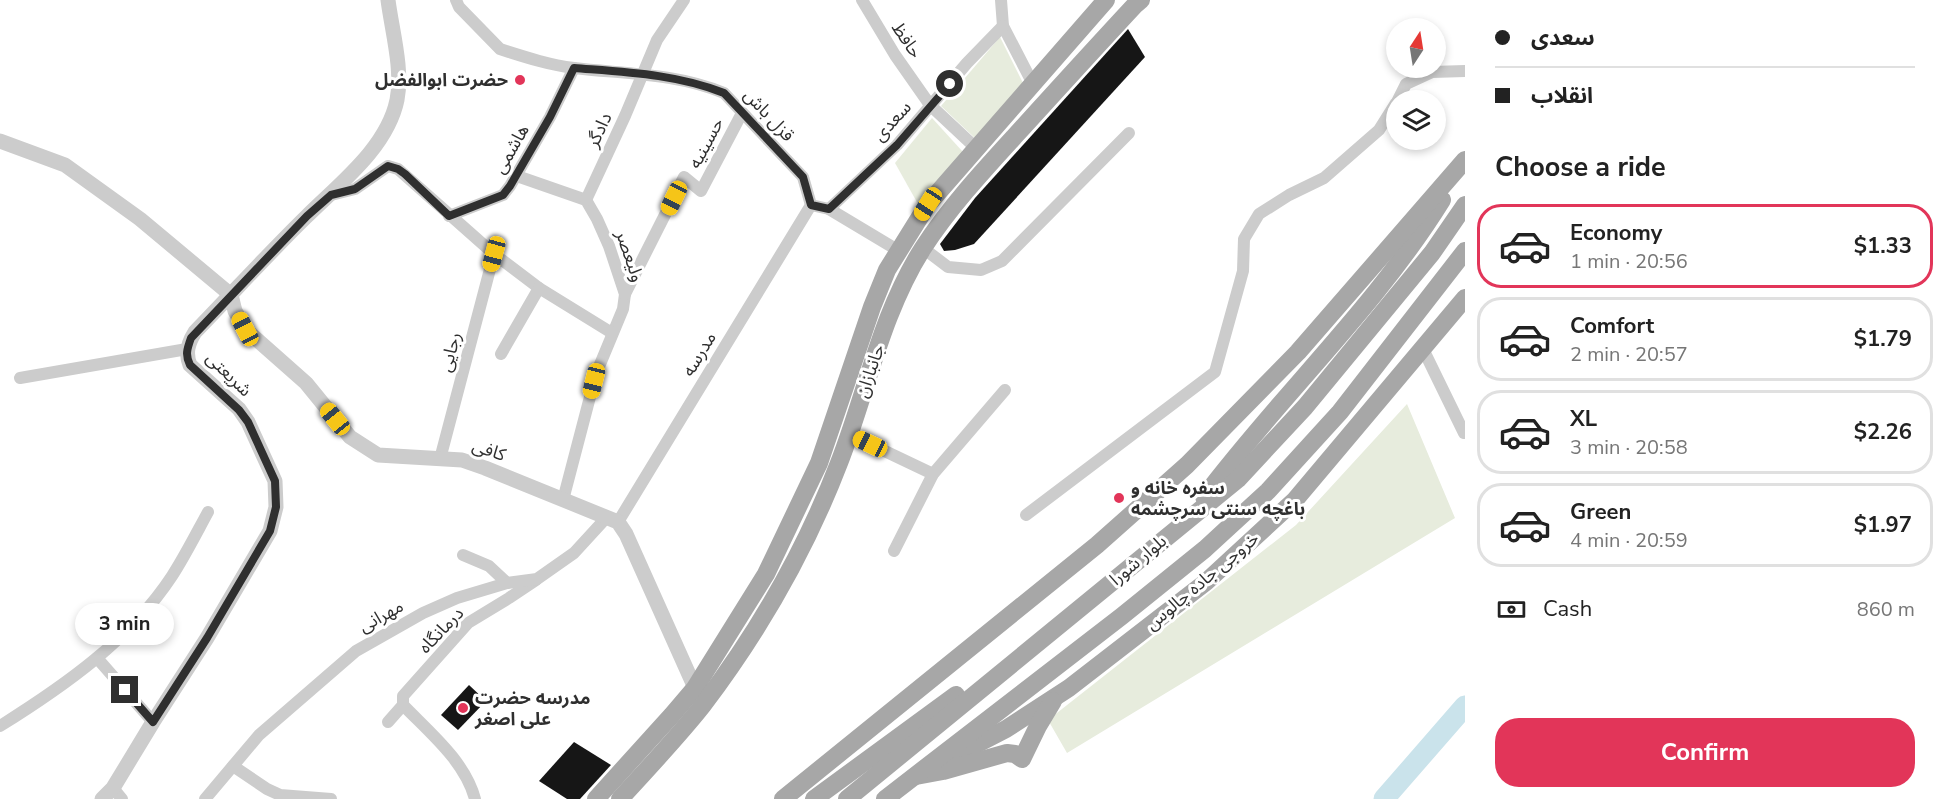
<!DOCTYPE html>
<meta charset="utf-8">
<style>
body{margin:0;font-family:"Nunito Sans","Noto Sans Arabic",sans-serif;background:#f6f6f6;color:#222;height:100vh;display:flex;flex-direction:column;font-size:22px;white-space:nowrap}
*{box-sizing:border-box;margin:0}
p{font-size:20px;color:#767676}
.icon{flex:none;width:33px;height:33px;fill:none;stroke:currentColor;stroke-width:2;stroke-linecap:round;stroke-linejoin:round}
.map{position:relative;flex:1;overflow:hidden}
.side{display:flex;flex-direction:column;background:#fff;width:480px}
.side>*{flex:none}
.hud{display:grid;align-content:center;height:132px;padding:0 30px;background:#fff}
.needle{width:39px;rotate:12deg}
.fabs{position:absolute;left:1386px;top:18px;display:grid;gap:12px}
.fabs a{display:grid;place-items:center;width:60px;height:60px;border-radius:50%;background:#fff;box-shadow:0 3px 9px #0003;font-size:30px}
.end{position:absolute;width:27px;height:27px;margin:-14px;border:8px solid #2f2f2f;background:#fff;box-shadow:0 0 0 3px #fff}
.from{border-radius:50%}
.bubble{position:absolute;height:42px;border-radius:21px;background:#fff;box-shadow:0 3px 9px #0003;font-size:20px;font-weight:700;line-height:42px;text-align:center}
.car{position:absolute;width:18px;height:36px;margin:-18px -9px;border-radius:8px;box-shadow:0 0 4px 2px #0007;background:linear-gradient(#f5c518 24%,#345 0 40%,#f5c518 0 76%,#345 0 86%,#f5c518 0)}
.hud b{display:flex;align-items:center;gap:21px;height:57px;font-size:22px}
.hud b+b{border-top:2px solid #e0e0e0}
.hud i{width:15px;height:15px;background:#222}
ul{padding:0;list-style:none}
li{display:flex;align-items:center;gap:18px;height:84px;margin:0 12px 9px;padding:0 18px;border:3px solid #e0e0e0;border-radius:24px}
li div{flex:1}
li b{display:block;font-size:22px}
li em{font-style:normal;font-weight:700}
li.on{border-color:#e23559}
li>.icon{width:54px;height:54px;stroke-width:1.5}
h2{padding:0 30px;font-size:27px;line-height:72px}
.pay{display:flex;align-items:center;gap:15px;height:66px;padding:0 30px;font-size:22px}
.pay p{margin-inline-start:auto}
.action{display:flex;gap:12px;margin-top:auto;padding:12px 30px}
.action a{flex:1;height:69px;border-radius:24px;background:#e23559;color:#fff;font-size:24px;font-weight:700;line-height:69px;text-align:center}
main{display:flex;flex:1;min-height:0}
.map>svg:first-child{display:block}
</style>
<main>
<div class="map">
<svg width="1465" height="799" viewBox="0 0 1465 799">
<rect width="100%" height="100%" fill="#fff"/>
<g fill="#e7ecdd">
<path d="M1000,37L1024,85L978,141L941,106Z"/>
<path d="M932,118L963,152L918,204L895,163Z"/>
<path d="M1407,404L1455,518L1067,753L1048,720L1296,525Z"/>
</g>
<g fill="none" stroke-linecap="round" stroke-linejoin="round">
<path stroke="#cae3eb" stroke-width="21" d="M1384,799L1465,706"/>
</g>
<g fill="#161616">
<path d="M1128,29L1145,57L974,244L955,250L944,251L940,244L975,198Z"/>
<path d="M469,685L486,701L458,730L441,715Z"/>
<path d="M574,742L611,765L580,799H567L539,781Z"/>
</g>
<g fill="none" stroke-linecap="round" stroke-linejoin="round">
<g stroke="#ccc" stroke-width="12">
<path d="M456,0L459,7L500,49L506,51C528,58 550,65 574,68C624,74 676,73 724,93L803,177L811,205L829,209L899,251"/>
<path d="M862,0L895,55L930,105L977,149"/>
<path d="M1001,0L1003,26L1033,84"/>
<path d="M1398,100L1406,84L1432,72L1465,71"/>
<path d="M517,176L586,200L597,219L609,246L625,294L623,309L596,374L563,500"/>
<path d="M331,195L355,189L388,166L398,169L494,254L539,288L612,333"/>
<path d="M586,200L625,116L657,40L684,0"/>
<path d="M829,209L897,145L967,63L1003,26"/>
<path d="M449,216L503,195L510,186L550,117L574,68"/>
<path d="M923,248L948,267L981,270L1002,261L1129,133"/>
<path d="M625,294L684,177L701,191L742,113"/>
<path d="M1423,349L1464,433"/>
<path d="M501,354L539,288"/>
<path d="M20,378L187,349"/>
<path d="M849,434L933,474"/>
<path d="M440,459L494,254"/>
<path d="M1026,515L1215,372L1243,271L1244,239L1259,214L1289,195L1324,178L1379,130L1396,103"/>
<path d="M618,522L811,205"/>
<path d="M894,551L933,474L1005,390"/>
<path d="M463,555L489,566L507,583"/>
<path d="M97,658L153,722"/>
<path d="M403,705C429,732 465,761 475,799"/>
<path d="M388,722L403,705V696L468,623L509,598L536,580"/>
<path d="M0,726C64,686 130,640 172,576C185,556 196,534 208,512"/>
<path d="M233,766L267,789L280,795L331,799"/>
<path d="M113,788L122,799"/>
<path d="M205,799L259,735L356,651L423,613L457,598L507,583L537,579L574,553L607,517"/>
</g>
<g stroke="#ccc" stroke-width="15">
<path d="M0,141L65,165L140,219L231,295L235,311L245,329L306,383L350,437L378,455L462,460L485,468L618,522L626,534L695,688"/>
<path d="M102,799L113,788L153,722L207,638L270,531L276,507L275,481L248,422L239,409L190,365C185,353 188,343 195,332C232,294 268,254 306,217C339,184 387,148 397,100C403,69 392,31 388,0"/>
</g>
<g stroke="#a7a7a7" stroke-width="18">
<path d="M1204,497C1280,396 1375,308 1442,200"/>
<path d="M950,758L1006,729L1069,688L1206,582L1295,500L1465,298"/>
<path d="M916,776L943,771L1007,753L1015,754L1022,759L1038,726L1053,701"/>
<path d="M596,799L672,715L695,688L766,574L819,463L872,307L887,270L928,204L1106,0"/>
<path d="M620,799C648,768 677,738 703,705C759,631 806,549 839,463C867,391 881,314 923,248C949,208 982,172 1014,137C1054,93 1094,49 1134,6L1141,0"/>
<path d="M783,799L1097,545L1187,465L1298,352L1465,160"/>
<path d="M814,799L956,695"/>
<path d="M847,799L1238,479L1305,407L1432,253L1465,205"/>
<path d="M885,799L1122,616L1205,549L1268,491L1340,412L1465,251"/>
</g>
</g>
<g fill="none" stroke-linecap="round" stroke-linejoin="round">
<path stroke="#2f2f2f" stroke-width="8" d="M125,690L153,722L207,638L270,531L276,507L275,481L248,422L239,410L190,365C185,355 187,349 191,338L307,216L331,195L355,189L388,166L398,169L405,174L449,216L503,195L510,186L550,117L574,68C624,72 677,74 724,93L803,177L811,205L829,209L897,145L950,84"/>
</g>
<g fill="#e23559" stroke="#fff" stroke-width="2">
<circle cx="520" cy="80" r="6"/>
<circle cx="1119" cy="498" r="6"/>
<circle cx="463" cy="708" r="6"/>
</g>
<g text-anchor="middle" dominant-baseline="central" stroke-width="6" stroke-linejoin="round" paint-order="stroke">
<g font-size="18" fill="#2f2f2f" stroke="#fff">
<text transform="translate(907 40) rotate(56)">حافظ</text>
<text transform="translate(769 115) rotate(47)">قزل باش</text>
<text transform="translate(892 121) rotate(-48)">سعدی</text>
<text transform="translate(599 130) rotate(-65)">دادگر</text>
<text transform="translate(706 143) rotate(-62)">حسینیه</text>
<text transform="translate(511 149) rotate(-60)">هاشمی</text>
<text transform="translate(630 256) rotate(71)">ولیعصر</text>
<text transform="translate(450 352) rotate(-75)">رجایی</text>
<text transform="translate(699 354) rotate(-59)">مدرسه</text>
<text transform="translate(870 371) rotate(-71)">جانبازان</text>
<text transform="translate(229 374) rotate(44)">شریعتی</text>
<text transform="translate(489 450) rotate(19)">کافی</text>
<text transform="translate(1138 560) rotate(-40)">بلوار شورا</text>
<text transform="translate(1202 581) rotate(-40)">خروجی جاده چالوس</text>
<text transform="translate(381 616) rotate(-29)">مهرانی</text>
<text transform="translate(441 630) rotate(-46)">درمانگاه</text>
</g>
<g font-size="18" font-weight="bold" fill="#2f2f2f" stroke="#fff" text-anchor="start">
<text x="508" y="80" text-anchor="end">حضرت ابوالفضل</text>
<text x="1131" y="488">سفره خانه و<tspan x="1131" dy="21">باغچه سنتی سرچشمه</tspan></text>
<text x="475" y="698">مدرسه حضرت<tspan x="475" dy="21">علی اصغر</tspan></text>
</g>
</g>
</svg>
<div class="fabs">
<a><svg class="needle" viewBox="-14 -14 28 28"><path d="M0-13l5 13h-10z" fill="#e53935"/><path d="M0 13l5-13h-10z" fill="#767676"/></svg></a>
<a><svg class="icon" aria-label="layers" viewBox="0 0 24 24"><path d="M12 4l9 5-9 5-9-5zM3 14l9 5 9-5"/></svg></a>
</div>
<i class="end from" style="left:950px;top:84px"></i>
<i class="end" style="left:125px;top:690px"></i>
<div class="bubble" style="left:75px;top:603px;width:99px">3 min</div>
<i class="car" style="left:674px;top:198px;rotate:206deg"></i>
<i class="car" style="left:928px;top:204px;rotate:213deg"></i>
<i class="car" style="left:494px;top:254px;rotate:195deg"></i>
<i class="car" style="left:245px;top:329px;rotate:332deg"></i>
<i class="car" style="left:594px;top:381px;rotate:194deg"></i>
<i class="car" style="left:335px;top:419px;rotate:321deg"></i>
<i class="car" style="left:870px;top:444px;rotate:295deg"></i>
</div>
<section class="side">
<div class="hud">
<b><i class="from"></i>سعدی</b>
<b><i></i>انقلاب</b>
</div>
<h2>Choose a ride</h2>
<ul>
<li class="on"><svg class="icon" aria-label="car" viewBox="0 0 24 24"><path d="M5 17H2v-5l4-1 3-4h7l3 4 3 1v5h-3M9 17h6M6 11h13"/><circle cx="7" cy="17" r="2"/><circle cx="17" cy="17" r="2"/></svg><div><b>Economy</b><p>1 min · 20:56</p></div><em>$1.33</em></li>
<li><svg class="icon" aria-label="car" viewBox="0 0 24 24"><path d="M5 17H2v-5l4-1 3-4h7l3 4 3 1v5h-3M9 17h6M6 11h13"/><circle cx="7" cy="17" r="2"/><circle cx="17" cy="17" r="2"/></svg><div><b>Comfort</b><p>2 min · 20:57</p></div><em>$1.79</em></li>
<li><svg class="icon" aria-label="car" viewBox="0 0 24 24"><path d="M5 17H2v-5l4-1 3-4h7l3 4 3 1v5h-3M9 17h6M6 11h13"/><circle cx="7" cy="17" r="2"/><circle cx="17" cy="17" r="2"/></svg><div><b>XL</b><p>3 min · 20:58</p></div><em>$2.26</em></li>
<li><svg class="icon" aria-label="car" viewBox="0 0 24 24"><path d="M5 17H2v-5l4-1 3-4h7l3 4 3 1v5h-3M9 17h6M6 11h13"/><circle cx="7" cy="17" r="2"/><circle cx="17" cy="17" r="2"/></svg><div><b>Green</b><p>4 min · 20:59</p></div><em>$1.97</em></li>
</ul>
<div class="pay"><svg class="icon" aria-label="cash" viewBox="0 0 24 24"><path d="M3 7h18v10H3z"/><circle cx="12" cy="12" r="2"/></svg>Cash<p>860 m</p></div>
<div class="action"><a>Confirm</a></div>
</section>
</main>
